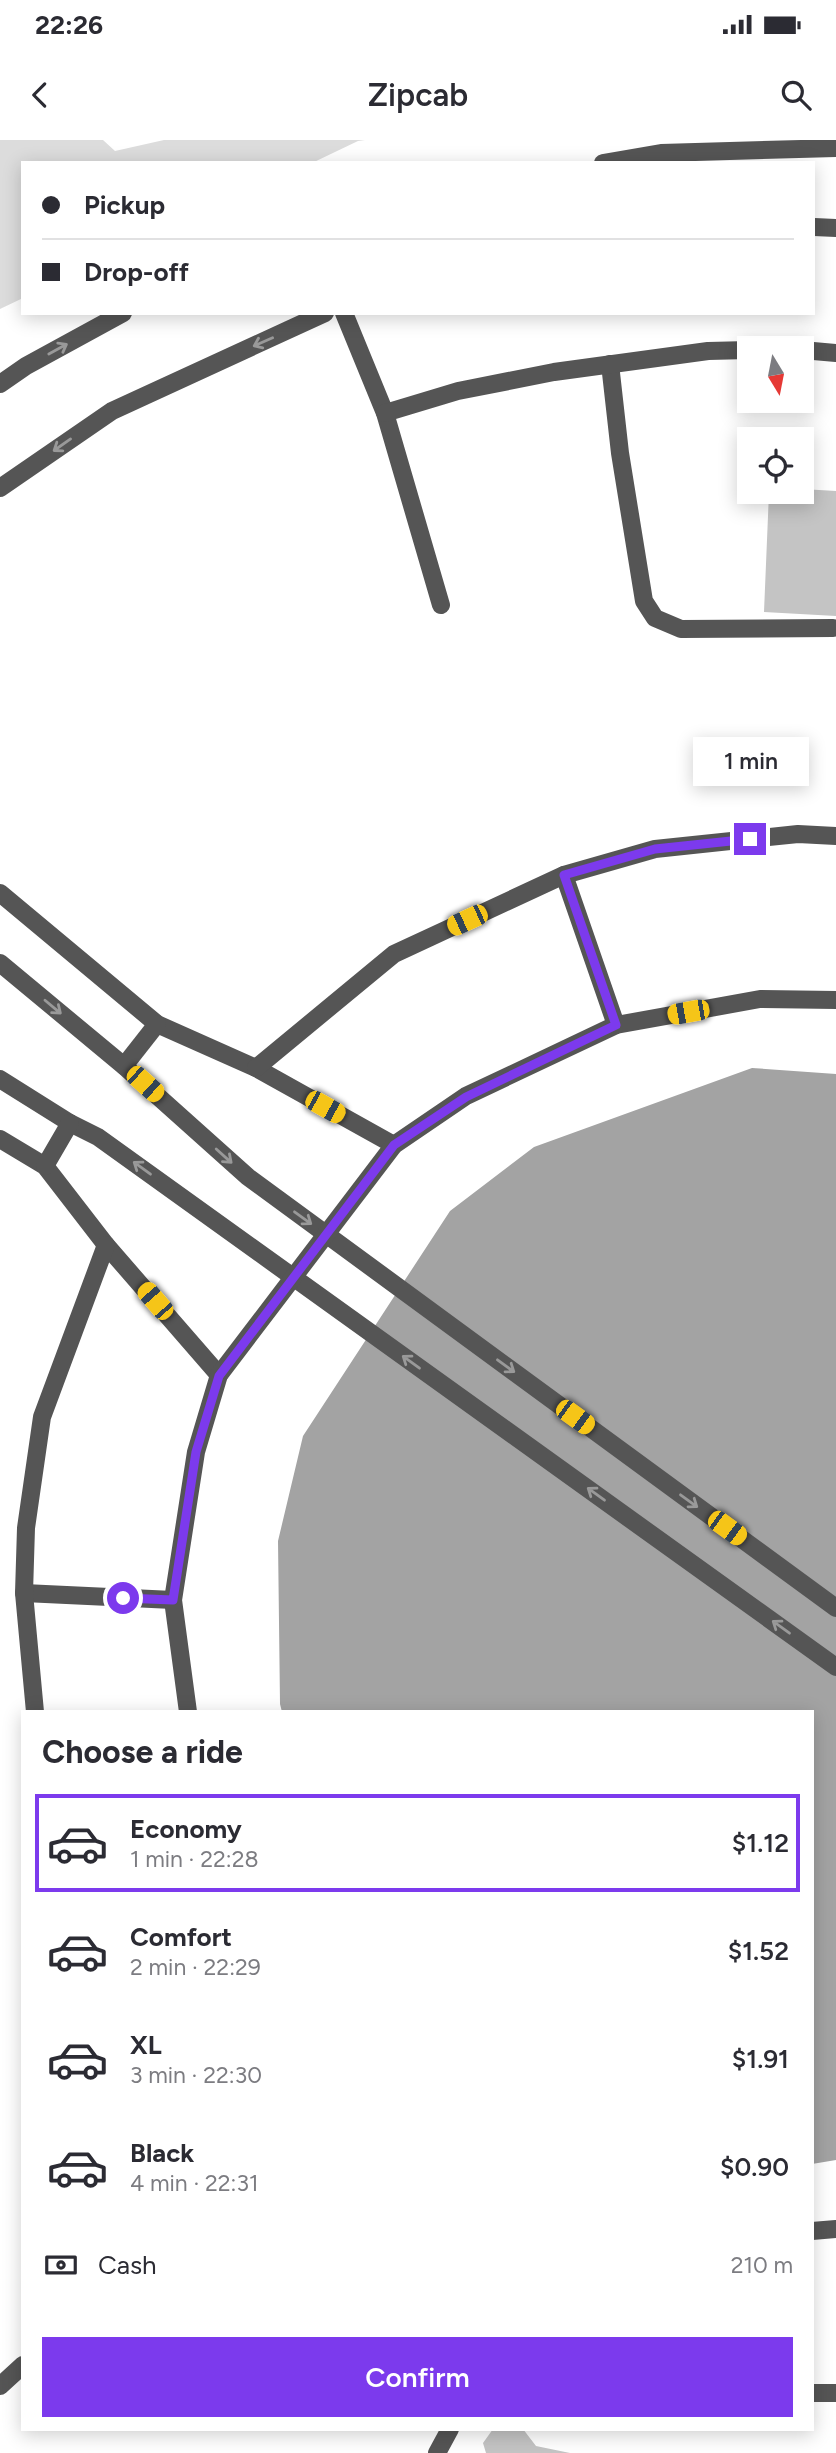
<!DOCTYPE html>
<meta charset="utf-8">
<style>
body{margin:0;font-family:Figtree,sans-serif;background:#f7f7f7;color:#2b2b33;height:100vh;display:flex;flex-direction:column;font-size:26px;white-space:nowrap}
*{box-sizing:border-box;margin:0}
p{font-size:23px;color:#7c7c81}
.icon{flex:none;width:38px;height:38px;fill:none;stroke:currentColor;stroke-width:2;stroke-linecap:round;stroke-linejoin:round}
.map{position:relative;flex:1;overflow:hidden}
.details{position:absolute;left:21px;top:1570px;width:793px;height:721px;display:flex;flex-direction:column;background:#fff;border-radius:0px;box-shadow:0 4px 18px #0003}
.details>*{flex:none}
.banner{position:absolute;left:21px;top:21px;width:794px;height:154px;border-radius:0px;box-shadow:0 4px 18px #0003;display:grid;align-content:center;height:154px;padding:0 21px;background:#fff}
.needle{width:46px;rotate:170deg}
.tools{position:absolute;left:737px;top:196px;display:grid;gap:14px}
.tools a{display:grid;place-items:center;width:77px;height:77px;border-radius:0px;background:#fff;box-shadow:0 4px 18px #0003;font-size:35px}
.end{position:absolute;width:32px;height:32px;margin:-16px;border:9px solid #7c3aed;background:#fff;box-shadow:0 0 0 4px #fff}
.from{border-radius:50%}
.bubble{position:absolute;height:49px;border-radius:0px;background:#fff;box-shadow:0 4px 18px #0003;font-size:23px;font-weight:600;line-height:49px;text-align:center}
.car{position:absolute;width:21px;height:42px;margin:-21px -10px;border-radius:9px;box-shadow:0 0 5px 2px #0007;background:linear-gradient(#f5c518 24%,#345 0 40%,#f5c518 0 76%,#345 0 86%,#f5c518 0)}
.banner b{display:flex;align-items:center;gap:24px;height:66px;font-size:26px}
.banner b+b{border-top:2px solid #e1e1e2}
.banner i{width:18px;height:18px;background:#2b2b33}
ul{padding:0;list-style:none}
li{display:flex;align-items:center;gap:21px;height:98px;margin:0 14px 10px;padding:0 7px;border:4px solid transparent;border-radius:0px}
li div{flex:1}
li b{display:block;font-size:26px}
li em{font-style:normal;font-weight:600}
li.current{border-color:#7c3aed}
li>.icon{width:63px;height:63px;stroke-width:1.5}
h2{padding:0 21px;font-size:32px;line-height:84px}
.pay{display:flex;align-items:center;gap:18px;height:77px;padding:0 21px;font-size:26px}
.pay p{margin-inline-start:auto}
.primary-button{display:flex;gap:14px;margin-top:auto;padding:14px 21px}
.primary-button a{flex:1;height:80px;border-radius:0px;background:#7c3aed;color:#fff;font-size:28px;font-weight:600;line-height:80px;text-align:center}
.status{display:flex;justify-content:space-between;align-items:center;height:49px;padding:0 35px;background:#fff;direction:ltr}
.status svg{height:19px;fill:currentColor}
header{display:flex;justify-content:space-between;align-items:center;height:91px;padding:0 21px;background:#fff;font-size:32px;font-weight:600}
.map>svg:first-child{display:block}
</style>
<div class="status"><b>22:26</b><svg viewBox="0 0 49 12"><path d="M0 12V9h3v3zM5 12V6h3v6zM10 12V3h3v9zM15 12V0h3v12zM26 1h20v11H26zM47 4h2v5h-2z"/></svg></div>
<header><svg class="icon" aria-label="back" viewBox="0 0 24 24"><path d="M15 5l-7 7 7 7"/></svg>Zipcab<svg class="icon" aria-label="search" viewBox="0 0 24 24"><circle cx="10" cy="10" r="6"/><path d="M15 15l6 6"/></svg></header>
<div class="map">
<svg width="836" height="2313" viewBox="0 0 836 2313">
<rect width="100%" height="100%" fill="#fff"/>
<path fill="#dcdcdc" d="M0,0H103L115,11L164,0H365L358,1L312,23H23V158L0,169Z"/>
<path fill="#a3a3a3" d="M752,928L836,934V2020L812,2024V1572H282L280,1564L278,1401L303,1296L450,1071L534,1007Z"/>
<g fill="#c4c4c4">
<path d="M802,349L836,351V476L764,472L769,352H802Z"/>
<path d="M493,2289H523L536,2306L570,2313H486L483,2303Z"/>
</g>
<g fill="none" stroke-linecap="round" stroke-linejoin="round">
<g stroke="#555" stroke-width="18">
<path d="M603,23L661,13L836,8"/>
<path d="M814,87L836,88"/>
<path d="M344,173L385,273L441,465"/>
<path d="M802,210L836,213"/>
<path d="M610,224L620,313L644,461L655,478L681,489L833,488"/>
<path d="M0,244L26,226L123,173"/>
<path d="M385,273L458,251L554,232L708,211L749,210"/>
<path d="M0,348L112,271L325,173"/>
<path d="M564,735L616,885"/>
<path d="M0,753L157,884L256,928L394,1005"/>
<path d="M0,823L124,926L248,1037L836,1468"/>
<path d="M124,926L157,884"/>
<path d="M256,928L394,814L564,735L655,709L798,694L836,696"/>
<path d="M0,939L70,983L98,997L836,1527"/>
<path d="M0,999L45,1026L106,1105L219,1235"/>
<path d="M45,1026L70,983"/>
<path d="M24,1453L173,1460"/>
<path d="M35,1572L24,1453L26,1388L42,1277L106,1105"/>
<path d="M188,1572L173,1460L196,1312L219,1235L394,1005L466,956L616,885L760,859L836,860"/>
<path d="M812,2091L836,2089"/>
<path d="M0,2246L23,2225"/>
<path d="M812,2253H836"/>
<path d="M437,2313L450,2289"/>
</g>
</g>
<defs><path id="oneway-shaft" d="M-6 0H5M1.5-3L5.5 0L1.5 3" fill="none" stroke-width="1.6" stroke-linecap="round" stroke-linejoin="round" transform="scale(1.75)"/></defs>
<g stroke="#999">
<use href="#oneway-shaft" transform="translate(263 202) rotate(156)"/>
<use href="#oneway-shaft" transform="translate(58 209) rotate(-29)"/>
<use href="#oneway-shaft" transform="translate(62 305) rotate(145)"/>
<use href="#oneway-shaft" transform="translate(53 867) rotate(40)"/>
<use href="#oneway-shaft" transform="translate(224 1016) rotate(42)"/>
<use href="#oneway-shaft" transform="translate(142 1028) rotate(-144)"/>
<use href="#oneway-shaft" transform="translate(303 1078) rotate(36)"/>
<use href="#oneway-shaft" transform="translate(411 1222) rotate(-144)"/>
<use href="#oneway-shaft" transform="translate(506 1226) rotate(36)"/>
<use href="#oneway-shaft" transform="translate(596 1354) rotate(-144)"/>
<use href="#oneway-shaft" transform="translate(689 1361) rotate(36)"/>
<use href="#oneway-shaft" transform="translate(781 1487) rotate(-144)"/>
</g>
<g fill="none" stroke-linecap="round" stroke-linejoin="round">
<path stroke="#7c3aed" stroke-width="9" d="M123,1458L173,1460L196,1312L219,1236L394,1005L466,957L616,885L564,735L655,709L750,699"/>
</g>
</svg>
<div class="tools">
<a><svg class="needle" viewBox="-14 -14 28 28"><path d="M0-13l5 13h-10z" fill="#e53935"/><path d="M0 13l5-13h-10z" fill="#7c7c81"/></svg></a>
<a><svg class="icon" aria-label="locate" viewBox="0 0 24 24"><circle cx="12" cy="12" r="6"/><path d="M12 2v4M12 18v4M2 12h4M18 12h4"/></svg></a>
</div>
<i class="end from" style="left:123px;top:1458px"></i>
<i class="end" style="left:750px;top:699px"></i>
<div class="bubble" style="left:693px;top:597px;width:116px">1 min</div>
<i class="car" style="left:467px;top:780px;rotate:245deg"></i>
<i class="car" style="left:688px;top:872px;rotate:260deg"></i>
<i class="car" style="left:145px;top:944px;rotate:132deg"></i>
<i class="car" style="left:325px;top:967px;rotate:119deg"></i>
<i class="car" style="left:155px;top:1161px;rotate:319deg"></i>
<i class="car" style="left:575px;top:1277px;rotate:126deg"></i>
<i class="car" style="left:727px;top:1388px;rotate:126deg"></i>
<div class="banner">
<b><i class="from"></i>Pickup</b>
<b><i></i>Drop-off</b>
</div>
<section class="details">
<h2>Choose a ride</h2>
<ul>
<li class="current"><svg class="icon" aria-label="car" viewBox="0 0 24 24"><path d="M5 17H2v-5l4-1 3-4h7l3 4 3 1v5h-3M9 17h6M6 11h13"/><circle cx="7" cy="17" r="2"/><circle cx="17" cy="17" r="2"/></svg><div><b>Economy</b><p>1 min · 22:28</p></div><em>$1.12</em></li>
<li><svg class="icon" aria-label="car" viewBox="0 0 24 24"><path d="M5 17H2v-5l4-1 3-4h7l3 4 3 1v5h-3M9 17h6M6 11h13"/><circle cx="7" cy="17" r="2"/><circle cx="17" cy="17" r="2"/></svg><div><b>Comfort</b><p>2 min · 22:29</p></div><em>$1.52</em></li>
<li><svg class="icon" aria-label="car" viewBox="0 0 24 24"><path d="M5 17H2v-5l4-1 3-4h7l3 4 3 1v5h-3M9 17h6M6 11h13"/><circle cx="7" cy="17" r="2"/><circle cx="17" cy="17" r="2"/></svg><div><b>XL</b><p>3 min · 22:30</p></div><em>$1.91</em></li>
<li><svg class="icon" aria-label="car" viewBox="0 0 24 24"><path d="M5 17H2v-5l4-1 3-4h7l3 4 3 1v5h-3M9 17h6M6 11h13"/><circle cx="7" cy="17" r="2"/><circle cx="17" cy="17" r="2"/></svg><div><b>Black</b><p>4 min · 22:31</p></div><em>$0.90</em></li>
</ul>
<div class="pay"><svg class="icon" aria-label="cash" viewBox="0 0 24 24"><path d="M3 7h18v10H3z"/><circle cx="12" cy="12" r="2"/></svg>Cash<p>210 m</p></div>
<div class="primary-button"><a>Confirm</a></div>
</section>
</div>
